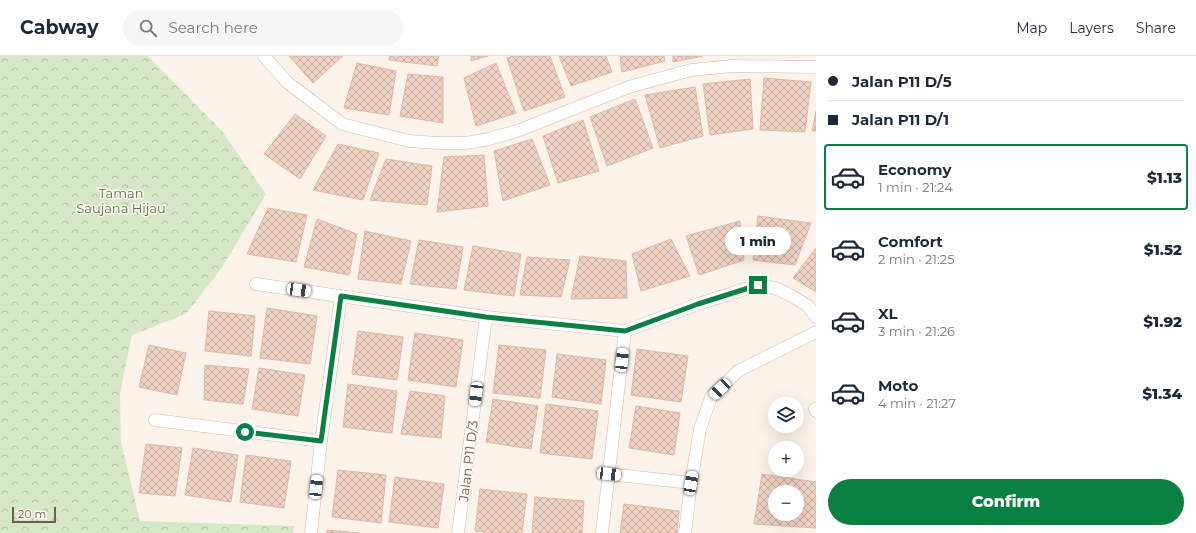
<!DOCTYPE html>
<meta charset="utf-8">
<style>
body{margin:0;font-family:Montserrat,sans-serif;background:#f6f6f7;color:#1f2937;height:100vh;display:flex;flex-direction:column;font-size:15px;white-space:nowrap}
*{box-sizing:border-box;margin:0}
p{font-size:13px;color:#747a83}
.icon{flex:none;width:22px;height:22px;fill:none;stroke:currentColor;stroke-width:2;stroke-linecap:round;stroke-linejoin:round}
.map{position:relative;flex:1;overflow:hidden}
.sheet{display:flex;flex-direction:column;background:#fff;width:380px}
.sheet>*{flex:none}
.banner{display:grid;align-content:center;height:88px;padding:0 12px;background:#fff}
.buttons{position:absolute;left:768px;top:341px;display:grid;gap:8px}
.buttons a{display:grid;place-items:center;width:36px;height:36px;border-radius:50%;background:#fff;box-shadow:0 4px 16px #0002;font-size:20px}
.scale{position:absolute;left:12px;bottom:10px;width:44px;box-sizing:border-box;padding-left:4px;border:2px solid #735a4f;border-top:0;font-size:11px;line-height:14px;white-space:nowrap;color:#735a4f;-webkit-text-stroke:3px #fef7ef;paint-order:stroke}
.end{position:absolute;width:18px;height:18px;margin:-9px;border:5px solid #0b8043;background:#fff;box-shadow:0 0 0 2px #fff}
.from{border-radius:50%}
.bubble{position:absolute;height:28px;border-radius:14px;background:#fff;box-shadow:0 4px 16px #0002;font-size:13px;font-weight:800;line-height:28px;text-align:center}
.car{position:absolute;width:12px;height:24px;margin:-12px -6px;border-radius:5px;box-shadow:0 0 3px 1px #0007;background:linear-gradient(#fff 24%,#345 0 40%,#fff 0 76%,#345 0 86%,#fff 0)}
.banner b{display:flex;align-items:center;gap:14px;height:38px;font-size:15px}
.banner b+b{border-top:1px solid #e0e1e3}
.banner i{width:10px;height:10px;background:#1f2937}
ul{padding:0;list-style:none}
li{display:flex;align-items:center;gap:12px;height:66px;margin:0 8px 6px;padding:0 4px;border:2px solid transparent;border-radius:4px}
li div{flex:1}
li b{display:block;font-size:15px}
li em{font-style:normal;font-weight:800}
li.current{border-color:#0b8043}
li>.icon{width:36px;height:36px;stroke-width:1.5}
.primary-button{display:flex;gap:8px;margin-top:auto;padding:8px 12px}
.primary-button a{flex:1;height:46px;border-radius:24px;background:#0b8043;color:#fff;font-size:16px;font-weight:800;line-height:46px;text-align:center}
header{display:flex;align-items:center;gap:24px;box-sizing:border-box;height:56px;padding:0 20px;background:#fff;border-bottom:1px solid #e0e1e3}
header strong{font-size:19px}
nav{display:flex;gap:22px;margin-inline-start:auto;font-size:14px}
.search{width:280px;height:36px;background:#f6f6f7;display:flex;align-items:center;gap:10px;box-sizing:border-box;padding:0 14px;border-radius:22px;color:#747a83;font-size:15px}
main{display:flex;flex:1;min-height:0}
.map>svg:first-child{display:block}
</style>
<header>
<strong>Cabway</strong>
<div class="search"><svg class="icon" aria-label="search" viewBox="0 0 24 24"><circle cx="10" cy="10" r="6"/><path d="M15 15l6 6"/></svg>Search here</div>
<nav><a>Map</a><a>Layers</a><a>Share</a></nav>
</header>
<main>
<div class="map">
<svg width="816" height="477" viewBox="0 0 816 477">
<defs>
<pattern id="park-crowns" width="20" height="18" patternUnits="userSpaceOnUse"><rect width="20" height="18" fill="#d6e8c8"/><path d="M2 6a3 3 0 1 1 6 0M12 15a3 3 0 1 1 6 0" fill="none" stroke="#b2bfa5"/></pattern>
<pattern id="building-cross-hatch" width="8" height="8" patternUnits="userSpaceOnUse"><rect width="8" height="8" fill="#eed2c3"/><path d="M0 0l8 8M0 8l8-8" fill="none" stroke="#c5ada1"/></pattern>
</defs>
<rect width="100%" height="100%" fill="#fbf3e9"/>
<path fill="url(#park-crowns)" d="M0,0H148L222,75L266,138L221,213L186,258L132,279L120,337L121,386L140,465L295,470L293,477H0Z"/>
<g fill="url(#building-cross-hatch)" stroke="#dfb8a5" fill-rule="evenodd">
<path d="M289,0H343L313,27Z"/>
<path d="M390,0H439L437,10L389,4Z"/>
<path d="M471,0H488L471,5Z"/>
<path d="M513,0H550L565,41L524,55L507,2Z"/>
<path d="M559,0H606L612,16L571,30Z"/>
<path d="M620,0H664L665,5L622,16Z"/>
<path d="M673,0H703L673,6Z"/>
<path d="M357,7L396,15L389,59L344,52Z"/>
<path d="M496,7L516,57L476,70L464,22Z"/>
<path d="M408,18L443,21V67L400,60Z"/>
<path d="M764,22L811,26L805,76L760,74Z"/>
<path d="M750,23L753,73L710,79L703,28Z"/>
<path d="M695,31L703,80L660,92L645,39Z"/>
<path d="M635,43L653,92L607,110L590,61Z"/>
<path d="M816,55V75H812Z"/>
<path d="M295,58L326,80L300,123L264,98Z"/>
<path d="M583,64L599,115L558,127L543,80Z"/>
<path d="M532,83L550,129L503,145L494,95Z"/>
<path d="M338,88L379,97L363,144L313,134Z"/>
<path d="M484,99L488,150L437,156L444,101Z"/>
<path d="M386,103L432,110L427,149L370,144Z"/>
<path d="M268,152L307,159L296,206L247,198Z"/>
<path d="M758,160L811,167L795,209L753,204Z"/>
<path d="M317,163L357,178L349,219L304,211Z"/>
<path d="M740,165L744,204L699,219L686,180Z"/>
<path d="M365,175L411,185L401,228L358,223Z"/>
<path d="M671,183L690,220L641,235L632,198Z"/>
<path d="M419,184L463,191L456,233L410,228Z"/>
<path d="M473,190L521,198L514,240L464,234Z"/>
<path d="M816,192V236L793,222Z"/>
<path d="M580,200L626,205L627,242L571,243Z"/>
<path d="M527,201L570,204L561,241L520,239Z"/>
<path d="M267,252L317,260L310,308L260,302Z"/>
<path d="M209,255L255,260L251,300L205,295Z"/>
<path d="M358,275L403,281L397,324L352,318Z"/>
<path d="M415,277L463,284L456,331L408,324Z"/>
<path d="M149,289L186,297L177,339L139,331Z"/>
<path d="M499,289L546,294L540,342L493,337Z"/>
<path d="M637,293L688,300L681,346L631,339Z"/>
<path d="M557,298L606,304L601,348L552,341Z"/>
<path d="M205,309L249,313L243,348L204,344Z"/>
<path d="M259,312L305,319L298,360L252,353Z"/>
<path d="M348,328L397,335L392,377L343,371Z"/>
<path d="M410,335L445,340L441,382L401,378Z"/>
<path d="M493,343L538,350L531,393L486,386Z"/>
<path d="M546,348L598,355L592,403L540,397Z"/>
<path d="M636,350L680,357L674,399L629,392Z"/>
<path d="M146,388L182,392L175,440L139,437Z"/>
<path d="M193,392L238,399L231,446L185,439Z"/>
<path d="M246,399L291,405L284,452L240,446Z"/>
<path d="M338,414L386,419L381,467L332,461Z"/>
<path d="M762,418L816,426V472L754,468ZM775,436H797V458H775Z"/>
<path d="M395,421L444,428L438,472L389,466Z"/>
<path d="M480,433L527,438L522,477H492L475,475Z"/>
<path d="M535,441L584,445L582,477H532Z"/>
<path d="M624,448L679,455L677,477H620Z"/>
<path d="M327,474L359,477H327Z"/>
</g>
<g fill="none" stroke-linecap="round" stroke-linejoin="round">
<g stroke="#ccbbb0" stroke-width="13">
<g id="street">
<path d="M264,0L287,26L342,68L409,85L437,87H466L489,83L517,75L629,31L691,14L732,10L816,11"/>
<path d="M256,228L486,261L625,275L698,248L758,229L775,232L790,239L808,250L816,261"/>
<path d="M815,353L816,355"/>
<path d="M155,364L321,385"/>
<path d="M609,418L691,427"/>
<path d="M311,477L321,385L341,240"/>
<path d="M458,477L486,261"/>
<path d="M602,477L625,275"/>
<path d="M685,477L691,427L700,373L711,341L738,315L816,276"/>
</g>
</g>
<use href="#street" stroke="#fff" stroke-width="12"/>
</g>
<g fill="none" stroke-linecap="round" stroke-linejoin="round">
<path stroke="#0b8043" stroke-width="5" d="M245,376L321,385L341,240L486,261L625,275L698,248L758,229"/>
</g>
<g text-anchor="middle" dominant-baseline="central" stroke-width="3" stroke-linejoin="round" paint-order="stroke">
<g font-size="13" fill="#587848" stroke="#fef7ef">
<text x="121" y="137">Taman<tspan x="121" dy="15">Saujana Hijau</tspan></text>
</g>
<g font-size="13" fill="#735a4f" stroke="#fef7ef">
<text transform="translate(468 405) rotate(-83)">Jalan P11 D/3</text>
</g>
</g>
</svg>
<div class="buttons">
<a><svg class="icon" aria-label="layers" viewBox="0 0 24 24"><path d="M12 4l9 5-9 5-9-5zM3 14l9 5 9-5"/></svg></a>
<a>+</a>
<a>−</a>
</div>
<div class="scale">20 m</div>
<i class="end from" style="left:245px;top:376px"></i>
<i class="end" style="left:758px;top:229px"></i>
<div class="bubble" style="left:725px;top:171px;width:66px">1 min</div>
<i class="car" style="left:299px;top:234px;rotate:98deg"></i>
<i class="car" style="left:622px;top:304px;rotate:6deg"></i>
<i class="car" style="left:720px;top:333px;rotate:226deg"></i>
<i class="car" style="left:476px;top:338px;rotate:187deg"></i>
<i class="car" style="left:609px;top:418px;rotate:96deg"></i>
<i class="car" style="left:691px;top:427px;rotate:10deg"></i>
<i class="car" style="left:316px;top:431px;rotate:6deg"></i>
</div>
<section class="sheet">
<div class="banner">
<b><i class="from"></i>Jalan P11 D/5</b>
<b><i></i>Jalan P11 D/1</b>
</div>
<ul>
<li class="current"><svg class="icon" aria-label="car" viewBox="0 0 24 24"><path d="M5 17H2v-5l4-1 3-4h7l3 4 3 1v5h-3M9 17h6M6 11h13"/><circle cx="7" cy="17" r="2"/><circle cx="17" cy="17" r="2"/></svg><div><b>Economy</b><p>1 min · 21:24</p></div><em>$1.13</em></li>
<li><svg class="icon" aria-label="car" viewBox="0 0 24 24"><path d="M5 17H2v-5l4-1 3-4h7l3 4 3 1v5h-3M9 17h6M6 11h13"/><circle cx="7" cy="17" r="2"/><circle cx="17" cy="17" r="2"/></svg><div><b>Comfort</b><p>2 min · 21:25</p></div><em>$1.52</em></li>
<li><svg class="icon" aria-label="car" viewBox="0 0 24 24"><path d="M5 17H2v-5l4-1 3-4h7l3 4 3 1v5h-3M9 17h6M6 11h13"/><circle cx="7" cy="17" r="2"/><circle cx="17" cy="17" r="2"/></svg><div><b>XL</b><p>3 min · 21:26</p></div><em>$1.92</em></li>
<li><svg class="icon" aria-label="car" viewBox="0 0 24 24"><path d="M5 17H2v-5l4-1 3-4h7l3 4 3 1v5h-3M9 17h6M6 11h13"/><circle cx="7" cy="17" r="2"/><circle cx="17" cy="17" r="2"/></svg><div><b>Moto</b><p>4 min · 21:27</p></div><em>$1.34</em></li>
</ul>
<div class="primary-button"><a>Confirm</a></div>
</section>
</main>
